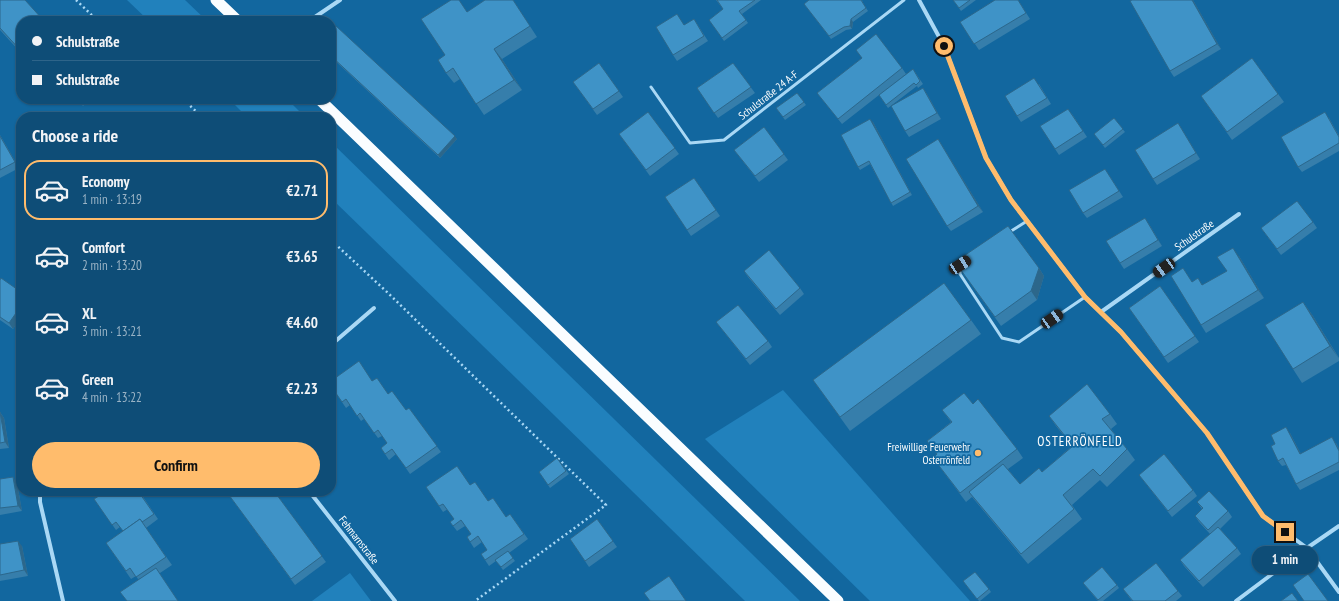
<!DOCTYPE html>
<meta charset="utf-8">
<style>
body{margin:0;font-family:"PT Sans Narrow",sans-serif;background:#17547c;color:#f1f3f6;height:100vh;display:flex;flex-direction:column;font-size:15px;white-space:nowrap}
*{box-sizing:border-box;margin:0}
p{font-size:13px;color:#9bb4c6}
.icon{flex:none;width:22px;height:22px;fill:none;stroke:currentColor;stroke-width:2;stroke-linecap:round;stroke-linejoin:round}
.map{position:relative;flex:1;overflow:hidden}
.side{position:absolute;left:16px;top:112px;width:320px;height:384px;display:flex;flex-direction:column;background:#0e4d77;border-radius:16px;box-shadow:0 1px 3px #0004,0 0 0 1px #2e6489}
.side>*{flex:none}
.top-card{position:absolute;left:16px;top:16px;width:320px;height:88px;border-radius:16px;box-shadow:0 1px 3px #0004,0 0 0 1px #2e6489;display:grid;align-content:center;height:88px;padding:0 16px;background:#0e4d77}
.end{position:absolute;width:18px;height:18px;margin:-9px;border:5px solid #ffbc6c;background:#111;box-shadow:0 0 0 2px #111}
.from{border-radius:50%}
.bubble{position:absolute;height:28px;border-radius:14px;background:#0e4d77;box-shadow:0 1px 3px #0004,0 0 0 1px #2e6489;font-size:13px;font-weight:600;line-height:28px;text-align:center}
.car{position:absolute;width:12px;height:24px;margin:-12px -6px;border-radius:5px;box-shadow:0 0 3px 1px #0007;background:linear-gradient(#222 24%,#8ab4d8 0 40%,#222 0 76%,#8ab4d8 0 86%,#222 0)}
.top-card b{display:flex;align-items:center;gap:14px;height:38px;font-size:15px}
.top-card b+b{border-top:1px solid #2e6489}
.top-card i{width:10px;height:10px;background:#f1f3f6}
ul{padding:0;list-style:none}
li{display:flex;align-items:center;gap:12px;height:60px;margin:0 8px 6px;padding:0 8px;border:2px solid transparent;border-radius:16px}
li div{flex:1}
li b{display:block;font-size:15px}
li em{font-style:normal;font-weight:600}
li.on{border-color:#ffbc6c}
li>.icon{width:36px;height:36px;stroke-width:1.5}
h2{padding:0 16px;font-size:18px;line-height:48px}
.cta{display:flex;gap:8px;margin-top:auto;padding:8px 16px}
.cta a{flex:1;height:46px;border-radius:24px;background:#ffbc6c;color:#111;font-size:16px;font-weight:600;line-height:46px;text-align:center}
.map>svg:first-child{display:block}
</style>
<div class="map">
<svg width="1339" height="601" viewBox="0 0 1339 601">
<rect width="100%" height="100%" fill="#12679f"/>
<g fill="#2181bc">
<path d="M127,0H185L207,21H149Z"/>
<path d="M229,99H287L305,117H247Z"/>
<path d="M331,142L800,601H745L331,198Z"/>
<path d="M783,390L970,601H870L705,439Z"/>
<path d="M350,573L371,601H312Z"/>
</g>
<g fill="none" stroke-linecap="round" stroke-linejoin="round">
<g stroke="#a9d8f5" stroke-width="2.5" stroke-dasharray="2 3" stroke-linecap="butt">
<path d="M76,0L98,21"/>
<path d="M183,99L202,117"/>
<path d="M331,240L388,293L606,505L475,601"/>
</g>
<g stroke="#a9d8f5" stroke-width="3">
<path d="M651,87L690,143L724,140L904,0"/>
<path d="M1008,233L1027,221"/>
<path d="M960,266V274L1002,338L1019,342L1085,297"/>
</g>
<g stroke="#a9d8f5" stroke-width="4">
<path d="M919,0L944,46L986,158L1011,200L1085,297L1121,332L1207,433L1263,516L1307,548L1339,592"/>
<path d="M315,17L340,0"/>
<path d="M1101,312L1239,214"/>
<path d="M331,345L374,308"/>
<path d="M40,491V502L63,601"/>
<path d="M309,491L395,601"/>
<path d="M1236,601L1307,548L1339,526"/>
</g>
<g stroke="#fafdff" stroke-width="11">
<path d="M216,0L238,21"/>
<path d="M319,99L838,601"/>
</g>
</g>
<g fill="#367eab">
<path d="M0,0L21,21V53L0,30Z"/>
<path d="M485,0H513L537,37L502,59L522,90L484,115L460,79L454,83L446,73L445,55L467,12Z"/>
<path d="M716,0H761L742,14L748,23L724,41L709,20L723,9Z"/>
<path d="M809,0H862L863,3L868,11L853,22L852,29L846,30L831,39L804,4Z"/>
<path d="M953,0H976L961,11Z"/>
<path d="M1018,0L1030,19L979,50L960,22Z"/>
<path d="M1193,0L1221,49L1174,77L1170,71Z"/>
<path d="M694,19L708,41L677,61L673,55L685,25Z"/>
<path d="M331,31L457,139L440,158L331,57Z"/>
<path d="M856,50L902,68L906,74L883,92L913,69L923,84L918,88L917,86L888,108L879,95L842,124L817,93L862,58Z"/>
<path d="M1252,58L1284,102L1232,140L1201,96Z"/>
<path d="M599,63L623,97L597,115L573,82Z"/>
<path d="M733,63L755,93L718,118L697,88Z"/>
<path d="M1039,84L1051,104L1021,122L1017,116Z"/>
<path d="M923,88L927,94L941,119L909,137L905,131Z"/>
<path d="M797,93L806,105L785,120L776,108Z"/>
<path d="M77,99H90L83,106Z"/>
<path d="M648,112L679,154L650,176L619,134Z"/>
<path d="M1072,114L1087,137L1059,155L1055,149Z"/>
<path d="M1114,118L1125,132L1105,148L1094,134Z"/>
<path d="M1329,118L1339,136V151L1302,172L1298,167Z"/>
<path d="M873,122L912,195L893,206L870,164L860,170L858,167Z"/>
<path d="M1178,123L1200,159L1157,185L1153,179Z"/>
<path d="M764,127L788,160L759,182L734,150Z"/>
<path d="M0,135L3,140L19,168L0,178Z"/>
<path d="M938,139L983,212L951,231L947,226Z"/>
<path d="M1105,169L1123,197L1087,218L1083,213Z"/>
<path d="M694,178L720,216L691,236L665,197Z"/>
<path d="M1313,222L1317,228L1281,255L1261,228Z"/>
<path d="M1149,224L1162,246L1124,269L1120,263Z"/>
<path d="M1239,256L1264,298L1206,333L1201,325L1183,268L1192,282L1203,285L1227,271Z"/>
<path d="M955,262L1039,268L1044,276L1037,300L1001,326Z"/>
<path d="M744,271L800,288L804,294L780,315L748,277Z"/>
<path d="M0,280L21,292V318L13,329L0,320Z"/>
<path d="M1160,286L1199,342L1168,363L1129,308Z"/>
<path d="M1303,302L1313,316L1339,358V361L1302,383L1293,369Z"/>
<path d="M971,320L981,334L850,431L813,380Z"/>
<path d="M716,322L768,341L772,347L750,365Z"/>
<path d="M372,381L406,410L409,408L441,452L410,474L396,454L389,460L381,448L387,443L382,436L378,438L364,419L361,421L350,405L346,408L331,386Z"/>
<path d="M973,404L1017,449L1023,458L1008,469L1020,484L1042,472L1072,446L1056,426L1049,416L1110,414L1117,424L1111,429L1127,449L1135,460L1107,487L1100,480L1072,505L1082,519L1028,564L977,503L972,497L966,502L933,458L937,454L927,441L951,422L942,410Z"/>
<path d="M0,412L4,418L9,448L0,449Z"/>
<path d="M1290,433L1301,454L1336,443L1339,449V470L1300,490L1296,484L1286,465L1282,466L1278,461Z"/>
<path d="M557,458L569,474L550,488L539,472Z"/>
<path d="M1139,475L1193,490L1197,496L1172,517Z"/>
<path d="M0,479L17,483L22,511L0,515Z"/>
<path d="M470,485L506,517L510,514L528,539L509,553L515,561L503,570L496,561L489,566L481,554L487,550L482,542L474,548L467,537L471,534L465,526L457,531L450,522L454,519L448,509L443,512L426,487Z"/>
<path d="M139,491L158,519L146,528L172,565L160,573L138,579L136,576L131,579L106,543L123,531L120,527L116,530L94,499Z"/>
<path d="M226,491H274L326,562L295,585Z"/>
<path d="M1197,502L1228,511L1232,517L1220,529L1237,548L1241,554L1203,587L1184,566L1180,560L1210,534L1199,522L1195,516L1202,509Z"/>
<path d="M597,519L617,547L589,567L570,539Z"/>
<path d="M0,544L22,546L28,576L0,581Z"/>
<path d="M1083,583L1117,585L1119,588L1103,601H1098Z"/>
<path d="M965,584L989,589L991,592L980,601H979Z"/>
<path d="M1123,589L1178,591L1182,596L1176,601H1132Z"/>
</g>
<g fill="#2c678b">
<path d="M1192,0H1193L1221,49L1217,44Z"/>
<path d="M851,19L853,22L852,29L850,26Z"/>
<path d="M494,49L502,59L522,90L514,80Z"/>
<path d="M923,88L927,94L941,119L937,113Z"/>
<path d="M870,119L873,122L912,195L910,192Z"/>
<path d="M1178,123L1182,129L1200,159L1196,153Z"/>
<path d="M0,135L3,140L19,168L15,162Z"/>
<path d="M455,136L457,139L440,158L438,155Z"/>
<path d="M938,139L942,145L983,212L978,206Z"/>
<path d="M1145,218L1149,224L1162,246L1158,240Z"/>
<path d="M1233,248L1239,256L1264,298L1258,290Z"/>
<path d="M1039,268L1044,276L1037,300L1031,291Z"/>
<path d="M1303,302L1313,316L1339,359L1330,346Z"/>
<path d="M21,306V318L13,329L9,323Z"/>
<path d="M0,412L4,418L9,448L5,442Z"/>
<path d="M1286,427L1290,433L1304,460L1300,454Z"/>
<path d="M1332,437L1339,449V451Z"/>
<path d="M13,477L17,483L22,511L18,506Z"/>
<path d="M18,541L22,546L28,576L24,570Z"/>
</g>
<g fill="#3f93c7" stroke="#2c678b">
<path d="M0,0H25L44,21H21V51L0,28Z"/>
<path d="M451,0H459L467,12L485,0H513L530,26L494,49L514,80L476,104L453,68L446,73L438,60L445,55L421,19Z"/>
<path d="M717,0H755L739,11L746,20L722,38L709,20L723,9Z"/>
<path d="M809,0H861L866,8L851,19L850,26L844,27L829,36L804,4Z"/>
<path d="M953,0H970L959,8Z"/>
<path d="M995,0H1018L1026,13L974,44L960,22Z"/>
<path d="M1132,0H1192L1217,44L1170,71L1130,1Z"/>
<path d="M677,14L684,25L694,19L704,36L673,55L656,27Z"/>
<path d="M336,26L455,136L438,155L331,56V31Z"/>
<path d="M876,34L902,68L838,119L817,93L862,58L856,50Z"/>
<path d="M1252,58L1278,94L1227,132L1201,96Z"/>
<path d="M599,63L619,91L593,109L573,82Z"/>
<path d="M733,63L751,87L714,113L697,88Z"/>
<path d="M913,69L920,81L916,85L914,83L886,105L879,95Z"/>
<path d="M1034,78L1047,98L1017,116L1005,96Z"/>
<path d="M923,88L937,113L905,131L891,106Z"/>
<path d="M797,93L804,102L783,117L776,108Z"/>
<path d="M1068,109L1083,131L1055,149L1040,126Z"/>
<path d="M648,112L675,148L646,170L619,134Z"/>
<path d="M1325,112L1339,137V143L1298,167L1281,137Z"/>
<path d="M1114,118L1123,129L1103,145L1094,134Z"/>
<path d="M870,119L910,192L891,203L869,161L858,167L841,135Z"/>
<path d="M1178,123L1196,153L1153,179L1135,150Z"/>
<path d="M764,127L784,154L755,176L734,150Z"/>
<path d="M0,136L15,162L0,170Z"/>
<path d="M938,139L978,206L947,226L906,159Z"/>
<path d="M1105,169L1119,191L1083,213L1069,190Z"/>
<path d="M694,178L716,210L687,230L665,197Z"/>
<path d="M1297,201L1313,222L1277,249L1261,228Z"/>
<path d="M1145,218L1158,240L1120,263L1106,241Z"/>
<path d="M1008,226L1039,268L1031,291L995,317L955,262Z"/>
<path d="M1233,248L1258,290L1201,325L1171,276L1183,268L1192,282L1198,278L1202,285L1227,271L1217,257Z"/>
<path d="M769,250L800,288L776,309L744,271Z"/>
<path d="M1,278L21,292V306L9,323L0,317V280Z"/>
<path d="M944,283L971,320L840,417L813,380Z"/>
<path d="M1160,286L1195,336L1164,357L1129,308Z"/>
<path d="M1303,302L1330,346L1293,369L1265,325Z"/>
<path d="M738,305L768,341L746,359L716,322Z"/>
<path d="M359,361L372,381L377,378L388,394L392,391L406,410L409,408L437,446L406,468L392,449L385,454L381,448L387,443L378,430L374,433L360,413L357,416L346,399L342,402L331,386V381Z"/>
<path d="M1087,384L1110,414L1102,419L1127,449L1100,476L1093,469L1063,495L1074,509L1021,554L969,492L1003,464L1020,484L1039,468L1042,472L1073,446L1049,416Z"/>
<path d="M964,393L973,404L978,399L1017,449L960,493L933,458L937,454L927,441L952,422L942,410Z"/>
<path d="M0,412L5,442L0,443Z"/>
<path d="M1286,427L1300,454L1332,437L1339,451V462L1296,484L1283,458L1278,461L1271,446L1275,444L1271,435Z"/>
<path d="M1164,454L1193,490L1168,511L1139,475Z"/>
<path d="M557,458L566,471L548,485L539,472Z"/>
<path d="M457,466L470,485L475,482L488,501L493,498L506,517L510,514L524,534L485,560L481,554L487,550L478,536L470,542L467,537L471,534L461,520L453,526L450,522L454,519L443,504L439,506L426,487Z"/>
<path d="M13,477L18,506L0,508V479Z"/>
<path d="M107,491H138L154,514L142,522L140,519L123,531L116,522L112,525L94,499Z"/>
<path d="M226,491H274L322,556L291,579Z"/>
<path d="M1209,491L1228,511L1208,530L1195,516L1203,508L1197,502Z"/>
<path d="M140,519L166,557L136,577L130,568L126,571L106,543Z"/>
<path d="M597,519L613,541L585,561L570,539Z"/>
<path d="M1218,527L1237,548L1199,581L1180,560Z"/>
<path d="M18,541L24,570L0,575V544Z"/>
<path d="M508,551L513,558L501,567L495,560Z"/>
<path d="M1156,563L1178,591L1165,601H1133L1123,589Z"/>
<path d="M1102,567L1117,585L1098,600L1083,583Z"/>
<path d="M156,568L178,601H127L120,592Z"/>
<path d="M975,572L989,589L977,599L963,581Z"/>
<path d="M1308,574L1328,601H1304L1293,585Z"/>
<path d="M669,576L686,601H650L644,593Z"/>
<path d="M1292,593L1298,601H1281Z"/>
</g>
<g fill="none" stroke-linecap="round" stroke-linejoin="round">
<path stroke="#ffbc6c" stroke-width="5" d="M944,46L986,158L1011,200L1085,297L1121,332L1207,433L1263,516L1285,532"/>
</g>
<circle fill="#ffbc6c" stroke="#12679f" stroke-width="1.5" cx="978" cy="453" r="4"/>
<g text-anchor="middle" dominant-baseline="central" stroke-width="3.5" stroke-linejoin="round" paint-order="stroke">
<g font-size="11" fill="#fff" stroke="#12679f">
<text transform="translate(768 95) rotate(-38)">Schulstraße 24 A-F</text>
<text transform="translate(1194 235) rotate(-35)">Schulstraße</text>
<text transform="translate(359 540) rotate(52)">Fehmarnstraße</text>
</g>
<g font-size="11" fill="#fff" stroke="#12679f" text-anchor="end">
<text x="970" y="447">Freiwillige Feuerwehr<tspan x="970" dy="13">Osterrönfeld</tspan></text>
</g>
<g font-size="13" letter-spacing="1" fill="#fff" stroke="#12679f">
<text x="1080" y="441">OSTERRÖNFELD</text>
</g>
</g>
</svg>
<i class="end from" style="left:944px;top:46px"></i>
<i class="end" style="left:1285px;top:532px"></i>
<div class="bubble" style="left:1252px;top:546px;width:66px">1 min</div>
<i class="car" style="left:960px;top:265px;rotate:57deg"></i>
<i class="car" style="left:1164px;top:268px;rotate:235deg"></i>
<i class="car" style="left:1052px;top:319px;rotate:56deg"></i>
<div class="top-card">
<b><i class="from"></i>Schulstraße</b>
<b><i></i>Schulstraße</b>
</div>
<section class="side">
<h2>Choose a ride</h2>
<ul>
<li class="on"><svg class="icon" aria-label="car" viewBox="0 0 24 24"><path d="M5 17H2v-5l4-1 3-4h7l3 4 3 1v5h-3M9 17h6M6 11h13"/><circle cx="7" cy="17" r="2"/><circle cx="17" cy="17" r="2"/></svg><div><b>Economy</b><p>1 min · 13:19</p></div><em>€2.71</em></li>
<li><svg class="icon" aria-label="car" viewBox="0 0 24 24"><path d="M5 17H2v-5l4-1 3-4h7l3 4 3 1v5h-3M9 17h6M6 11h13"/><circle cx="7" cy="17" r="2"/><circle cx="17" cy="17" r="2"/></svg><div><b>Comfort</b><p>2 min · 13:20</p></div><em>€3.65</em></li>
<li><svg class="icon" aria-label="car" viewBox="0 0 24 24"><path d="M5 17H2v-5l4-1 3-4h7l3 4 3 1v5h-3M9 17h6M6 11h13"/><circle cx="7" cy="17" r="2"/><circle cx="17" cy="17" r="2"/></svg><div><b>XL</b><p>3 min · 13:21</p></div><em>€4.60</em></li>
<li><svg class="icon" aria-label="car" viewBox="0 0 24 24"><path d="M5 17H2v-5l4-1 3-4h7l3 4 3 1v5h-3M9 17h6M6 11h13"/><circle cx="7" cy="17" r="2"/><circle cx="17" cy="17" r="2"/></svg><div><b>Green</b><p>4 min · 13:22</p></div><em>€2.23</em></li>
</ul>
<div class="cta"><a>Confirm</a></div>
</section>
</div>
